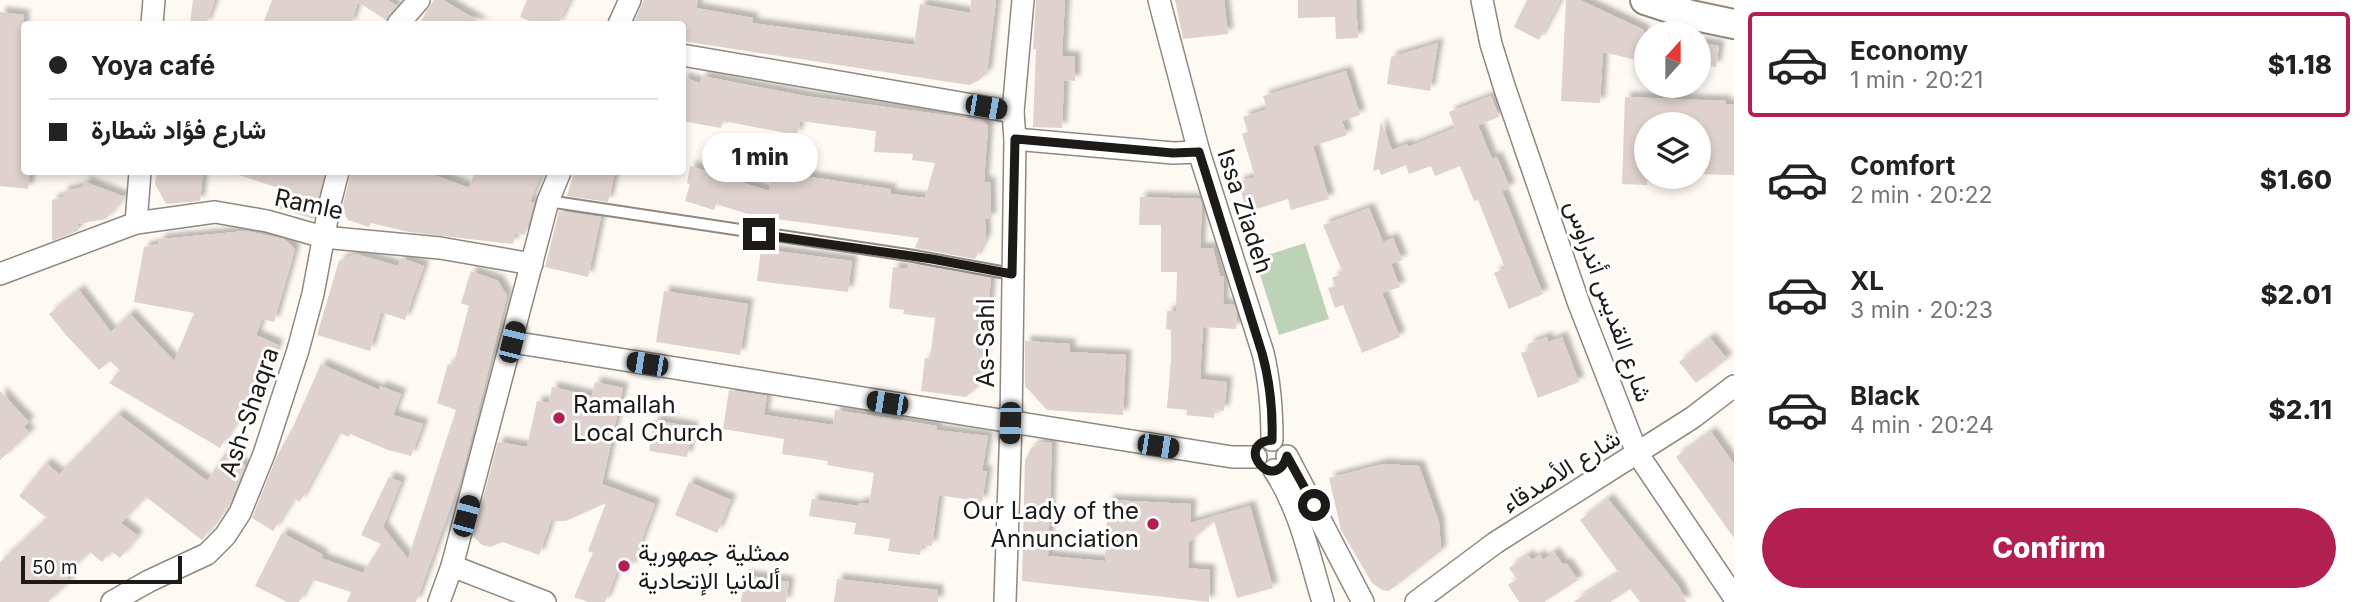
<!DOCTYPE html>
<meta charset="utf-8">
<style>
body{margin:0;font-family:Inter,Vazirmatn,sans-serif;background:#f6f6f6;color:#222;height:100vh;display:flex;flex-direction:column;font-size:26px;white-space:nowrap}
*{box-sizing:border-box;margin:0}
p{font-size:23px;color:#767676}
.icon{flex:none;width:38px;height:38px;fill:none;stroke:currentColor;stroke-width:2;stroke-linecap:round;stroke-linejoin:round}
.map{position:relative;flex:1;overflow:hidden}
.sheet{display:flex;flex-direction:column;background:#fff;width:630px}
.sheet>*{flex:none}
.hud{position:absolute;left:21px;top:21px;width:665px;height:154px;border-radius:7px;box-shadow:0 4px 10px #0003;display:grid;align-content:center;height:154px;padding:0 28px;background:#fff}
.needle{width:46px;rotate:21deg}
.tools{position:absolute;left:1634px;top:21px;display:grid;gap:14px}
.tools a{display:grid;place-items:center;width:77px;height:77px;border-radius:50%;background:#fff;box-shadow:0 4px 10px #0003;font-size:35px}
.scale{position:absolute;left:21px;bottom:18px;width:161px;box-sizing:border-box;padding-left:7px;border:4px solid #1d1b17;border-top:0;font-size:19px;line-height:24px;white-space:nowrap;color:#1d1b17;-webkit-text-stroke:5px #fff;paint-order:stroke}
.end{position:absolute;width:32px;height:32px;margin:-16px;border:9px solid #1d1b17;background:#fff;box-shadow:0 0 0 4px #fff}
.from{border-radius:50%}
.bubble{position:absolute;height:49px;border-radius:24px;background:#fff;box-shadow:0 4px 10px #0003;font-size:23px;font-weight:800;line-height:49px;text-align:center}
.car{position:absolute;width:21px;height:42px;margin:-21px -10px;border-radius:9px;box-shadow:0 0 5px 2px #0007;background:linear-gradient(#222 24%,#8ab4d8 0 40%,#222 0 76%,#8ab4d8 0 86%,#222 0)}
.hud b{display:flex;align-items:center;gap:24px;height:66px;font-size:26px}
.hud b+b{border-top:2px solid #e0e0e0}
.hud i{width:18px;height:18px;background:#222}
ul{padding:12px 0 0;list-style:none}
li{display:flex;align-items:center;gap:21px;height:105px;margin:0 14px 10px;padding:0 14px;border:4px solid transparent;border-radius:7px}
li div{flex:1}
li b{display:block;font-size:26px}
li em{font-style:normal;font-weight:800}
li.selected{border-color:#b12050}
li>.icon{width:63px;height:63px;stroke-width:1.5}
.cta{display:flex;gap:14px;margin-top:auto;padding:14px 28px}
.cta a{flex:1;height:80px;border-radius:42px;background:#b12050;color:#fff;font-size:28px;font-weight:800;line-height:80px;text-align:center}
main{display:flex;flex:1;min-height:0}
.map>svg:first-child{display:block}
</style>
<main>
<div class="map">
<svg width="1734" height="602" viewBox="0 0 1734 602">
<defs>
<filter id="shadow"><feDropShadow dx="5.5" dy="-5.5" stdDeviation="2" flood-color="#0004"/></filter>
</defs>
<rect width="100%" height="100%" fill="#fef9f3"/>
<path fill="#bcd3b8" d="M1305,243L1329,319L1279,335L1255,259Z"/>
<g fill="#ded1ce" filter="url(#shadow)">
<path d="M193,0H215L206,24H190Z"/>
<path d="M272,0H388L397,6L386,20L358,2L351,24H263Z"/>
<path d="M434,0H443L483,24H419Z"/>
<path d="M527,0H570L558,24H537L520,17Z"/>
<path d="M644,0H698L696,8L753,18L752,23L914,45L920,4L970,13L971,0H996L987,73L979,80L969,85L682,41V24H633Z"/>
<path d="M1036,0H1065L1062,56L1075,57V81L1064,80L1062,128L1033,127L1036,49H1033Z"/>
<path d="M1175,0H1224L1228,34L1183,39Z"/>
<path d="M1298,0H1356L1358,38L1336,39L1335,17L1298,18Z"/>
<path d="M1527,0H1560L1539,40L1514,27Z"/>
<path d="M1566,0H1580L1644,30L1640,61L1603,52L1600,103L1561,101Z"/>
<path d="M0,12L24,15V172H30L28,189L0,186Z"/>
<path d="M1699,42L1719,46L1716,67L1699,64Z"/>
<path d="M1438,43L1430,91L1387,84L1391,57Z"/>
<path d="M1346,71L1360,115L1342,121L1347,135L1313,146L1329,199L1291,210L1288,199L1247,212L1238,182L1255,177L1242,134L1248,132L1243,117L1267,109L1263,96Z"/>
<path d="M702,76L805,96L982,120L988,126L984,182H990L991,219H985L986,238L975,259L915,248L919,238L754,216L716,204L714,210L685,201L690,184L687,183L690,166L769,191L771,171L890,189L891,194L925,198L935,163L912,160L913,154L874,152L876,131L800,121L797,135L723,121L721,128L682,121V77L700,83Z"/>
<path d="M1491,96L1499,117L1478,125L1492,159L1497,157L1510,188L1502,191L1543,294L1509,309L1494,273L1505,268L1478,200L1474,201L1460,166L1435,176L1431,166L1409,174L1406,165L1381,175L1379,169L1373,171L1381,122L1392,150L1407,144L1408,147L1455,128L1449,112Z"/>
<path d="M1625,97L1726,101L1725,104L1734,105V175L1699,174V124H1647V185L1622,184Z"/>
<path d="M157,172H203L200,201L166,204L155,184Z"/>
<path d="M239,172H325L314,219L274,207L279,188L238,175Z"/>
<path d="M351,172H426L469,188L475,172H542L530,202L534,203L525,235L515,233L513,244L409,232L371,223L369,227L348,220L342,209Z"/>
<path d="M574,172H615L608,202L567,196Z"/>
<path d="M85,182L125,197L106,219L77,224L78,231L52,241V200L63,197V192L82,187Z"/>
<path d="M1140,197L1200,199L1202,205L1200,248H1213L1220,276H1224L1223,304L1234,305L1237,313L1236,329L1203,327L1200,379L1227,382L1224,411L1215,410L1214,418L1186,415L1187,410L1167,408L1171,360V330L1166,329L1167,311H1176L1177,272H1161V225H1139Z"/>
<path d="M1369,208L1383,242L1393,238L1402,260L1391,264L1400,287L1382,293L1400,337L1362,353L1343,305L1335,308L1328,288L1335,286L1332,278L1343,273L1323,225Z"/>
<path d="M559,211L601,217L588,277L545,267Z"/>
<path d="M246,231L284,239L295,249L274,322L262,319L256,335L278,345L265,375L269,377L255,407L247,403L220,448L109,383L120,370L110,361L99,370L65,334L49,314L79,290L111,332L130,314L174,361L194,313L134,302L144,247L158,244L161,239Z"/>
<path d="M761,249L852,261L848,292L757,281Z"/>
<path d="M356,254L398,266L401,258L424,266L405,320L381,312L370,351L317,335L339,261Z"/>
<path d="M909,263L991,278L981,384L966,397L921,391L925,358L930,359L935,318L903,314L904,310L889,308L893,267L907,269Z"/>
<path d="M471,271L498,281L507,296L461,478L416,602H347L351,592L311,579L299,602H287L255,586L282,533L323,555L321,558L363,573L381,544L361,535L389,477L401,482L383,527L408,559L456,410L437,403L448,364L453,366L469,306L461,303Z"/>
<path d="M664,291L748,304L740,355L656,342Z"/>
<path d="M1547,337L1548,342L1562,337L1579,382L1538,398L1521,353L1530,350L1528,344Z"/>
<path d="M1710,338L1727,359L1696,383L1679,362Z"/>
<path d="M1025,341L1070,344V352L1126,355L1123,415L1047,410L1025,386Z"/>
<path d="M321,364L379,390L380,386L401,394L393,415L423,424L411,456L388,450L350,434L349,437L338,432L300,502L294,498L273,531L252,518L277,456L293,427Z"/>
<path d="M595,382L623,388L602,484L655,504L631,568L620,564L605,602H588L574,597L593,553L588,551L606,503L566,521H551L539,555L503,542L490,547L482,545L473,536L498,442L527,447L537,401L549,403L552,387L592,396Z"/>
<path d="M729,390L767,396L764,415L833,425L835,410L937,426L936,430L988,436L982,471H987L982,502L939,495L932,546L922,545L920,555L888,551L890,539L854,534L856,523L809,516L812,499L858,506L859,503L869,504L874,473L827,465L828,461L782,454L784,439L723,429Z"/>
<path d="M0,391L29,422L24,427L30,433L0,460Z"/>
<path d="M118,414L207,481L225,453L245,466L230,503L202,540L146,497L121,523L138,536L120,558L111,551L102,562L90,552L65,575L70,581L48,602H0V562L47,518L19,496L46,463L59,474Z"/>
<path d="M654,420L693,427L687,457L649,451Z"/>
<path d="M1711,432L1734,464V538L1676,457Z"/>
<path d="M1042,442L1052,443L1048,556L1105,561L1108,500L1191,504L1190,523L1250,506L1273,588L1237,598L1214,521L1189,542L1188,568L1210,570L1209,602L1022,581L1025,460L1031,448Z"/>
<path d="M1383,464L1419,466L1439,522L1441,551L1389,591L1382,590L1372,583L1341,530L1329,478Z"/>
<path d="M689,482L731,500L717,533L675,515Z"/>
<path d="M1608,499L1679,587L1686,602H1640L1630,589L1610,602H1573L1619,573L1580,520Z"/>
<path d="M1554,552L1563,565L1566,563L1578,580L1544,602H1519L1508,585L1517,579L1509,568L1528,555L1532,560L1540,555L1543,560Z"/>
<path d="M745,575L789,582L786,602H741Z"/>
<path d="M837,579L938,590V602H834Z"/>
</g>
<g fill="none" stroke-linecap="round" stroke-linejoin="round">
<g stroke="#8f887f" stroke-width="14">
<path id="service" d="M548,201L914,256L1012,274"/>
</g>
<g stroke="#8f887f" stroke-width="24">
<g id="minor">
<path d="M1159,0L1199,152L1263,353C1270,382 1272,409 1272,440"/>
<path d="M1482,0L1491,44L1505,89L1579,304L1637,453L1734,597"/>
<path d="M152,24L154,0"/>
<path d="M398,24L419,0"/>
<path d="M619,24L630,0"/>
<path d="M682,55L1013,112"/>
<path d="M1015,139L1173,153L1199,152"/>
<path d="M136,223L140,172"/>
<path d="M0,274L136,223L215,212L267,221L323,237L440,248L532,264"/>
<path d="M512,342L1232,457H1256"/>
<path d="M1287,456L1363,602"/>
<path d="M1274,470C1300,509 1310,559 1323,602"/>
<path d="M452,566L545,602"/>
<path d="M112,602L149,581L207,554L225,536L240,513L264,454L298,350L313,294L330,203L338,172"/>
<path d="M439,602L452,566L548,201L560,172"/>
<path d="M1005,602L1011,423L1015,139L1013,112L1023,0"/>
<path d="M1416,602L1495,543L1692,418L1734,386"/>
</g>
</g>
<g stroke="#8f887f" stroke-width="32">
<path id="secondary" d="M1645,0L1691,15L1734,24"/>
</g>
<use href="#service" stroke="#fff" stroke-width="10"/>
<use href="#minor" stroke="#fff" stroke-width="21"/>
<use href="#secondary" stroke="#fff" stroke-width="28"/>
</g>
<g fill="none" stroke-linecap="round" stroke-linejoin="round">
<path stroke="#1d1b17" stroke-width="9" d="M759,234L932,259L1012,274L1015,139L1173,153L1199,152L1262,353C1270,382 1273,410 1272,440C1232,444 1275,496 1287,456L1314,505"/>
</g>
<g fill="#b12050" stroke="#fff" stroke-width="2.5">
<circle cx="559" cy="418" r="7"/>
<circle cx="1153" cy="524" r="7"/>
<circle cx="624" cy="566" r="7"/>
</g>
<g text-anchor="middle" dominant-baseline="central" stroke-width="6" stroke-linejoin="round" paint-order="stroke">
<g font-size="24" fill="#1d1b17" stroke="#fff">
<text transform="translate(309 204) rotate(12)">Ramle</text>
<text transform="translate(1245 211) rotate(72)">Issa Ziadeh</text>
<text transform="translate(1609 301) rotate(70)">شارع القديس أندراوس</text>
<text transform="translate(985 343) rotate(-90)">As-Sahl</text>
<text transform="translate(249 412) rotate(-71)">Ash-Shaqra</text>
<text transform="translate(1561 471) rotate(-32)">شارع الأصدقاء</text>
</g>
<g font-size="24" fill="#1d1b17" stroke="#fff" text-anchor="start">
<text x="573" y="404">Ramallah<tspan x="573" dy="28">Local Church</tspan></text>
<text x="1139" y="510" text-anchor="end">Our Lady of the<tspan x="1139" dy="28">Annunciation</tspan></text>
<text x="638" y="552">ممثلية جمهورية<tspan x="638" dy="28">ألمانيا الإتحادية</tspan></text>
</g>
</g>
</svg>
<div class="tools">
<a><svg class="needle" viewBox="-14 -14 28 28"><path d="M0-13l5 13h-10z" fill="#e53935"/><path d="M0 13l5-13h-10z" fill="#767676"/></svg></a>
<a><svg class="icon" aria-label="layers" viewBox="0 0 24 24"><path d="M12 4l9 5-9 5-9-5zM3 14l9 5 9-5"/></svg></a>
</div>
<div class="scale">50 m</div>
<i class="end from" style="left:1314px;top:505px"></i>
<i class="end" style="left:759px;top:234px"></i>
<div class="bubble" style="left:702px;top:133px;width:116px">1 min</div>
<i class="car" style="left:986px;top:107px;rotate:100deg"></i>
<i class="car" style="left:512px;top:342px;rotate:14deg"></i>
<i class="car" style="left:647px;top:364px;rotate:279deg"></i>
<i class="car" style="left:887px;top:403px;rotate:279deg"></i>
<i class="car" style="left:1010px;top:423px;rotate:182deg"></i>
<i class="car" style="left:1158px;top:446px;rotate:99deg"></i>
<i class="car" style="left:466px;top:516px;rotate:15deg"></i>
<div class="hud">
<b><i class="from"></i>Yoya café</b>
<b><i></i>شارع فؤاد شطارة</b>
</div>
</div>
<section class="sheet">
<ul>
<li class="selected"><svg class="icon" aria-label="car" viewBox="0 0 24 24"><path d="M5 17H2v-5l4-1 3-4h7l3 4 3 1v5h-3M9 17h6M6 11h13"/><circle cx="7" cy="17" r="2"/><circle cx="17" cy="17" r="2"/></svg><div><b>Economy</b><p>1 min · 20:21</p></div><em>$1.18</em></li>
<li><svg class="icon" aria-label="car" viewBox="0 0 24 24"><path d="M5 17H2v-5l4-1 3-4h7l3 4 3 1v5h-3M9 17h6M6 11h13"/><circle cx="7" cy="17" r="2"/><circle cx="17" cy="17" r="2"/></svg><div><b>Comfort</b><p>2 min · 20:22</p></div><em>$1.60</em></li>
<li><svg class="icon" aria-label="car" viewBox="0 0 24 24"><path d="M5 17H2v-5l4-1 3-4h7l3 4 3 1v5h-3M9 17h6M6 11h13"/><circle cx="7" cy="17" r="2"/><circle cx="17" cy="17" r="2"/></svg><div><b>XL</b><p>3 min · 20:23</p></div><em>$2.01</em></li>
<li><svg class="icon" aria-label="car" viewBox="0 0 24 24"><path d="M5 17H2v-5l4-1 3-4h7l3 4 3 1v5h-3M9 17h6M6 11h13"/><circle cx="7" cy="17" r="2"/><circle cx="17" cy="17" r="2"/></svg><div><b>Black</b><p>4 min · 20:24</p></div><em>$2.11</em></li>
</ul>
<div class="cta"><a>Confirm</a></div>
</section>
</main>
